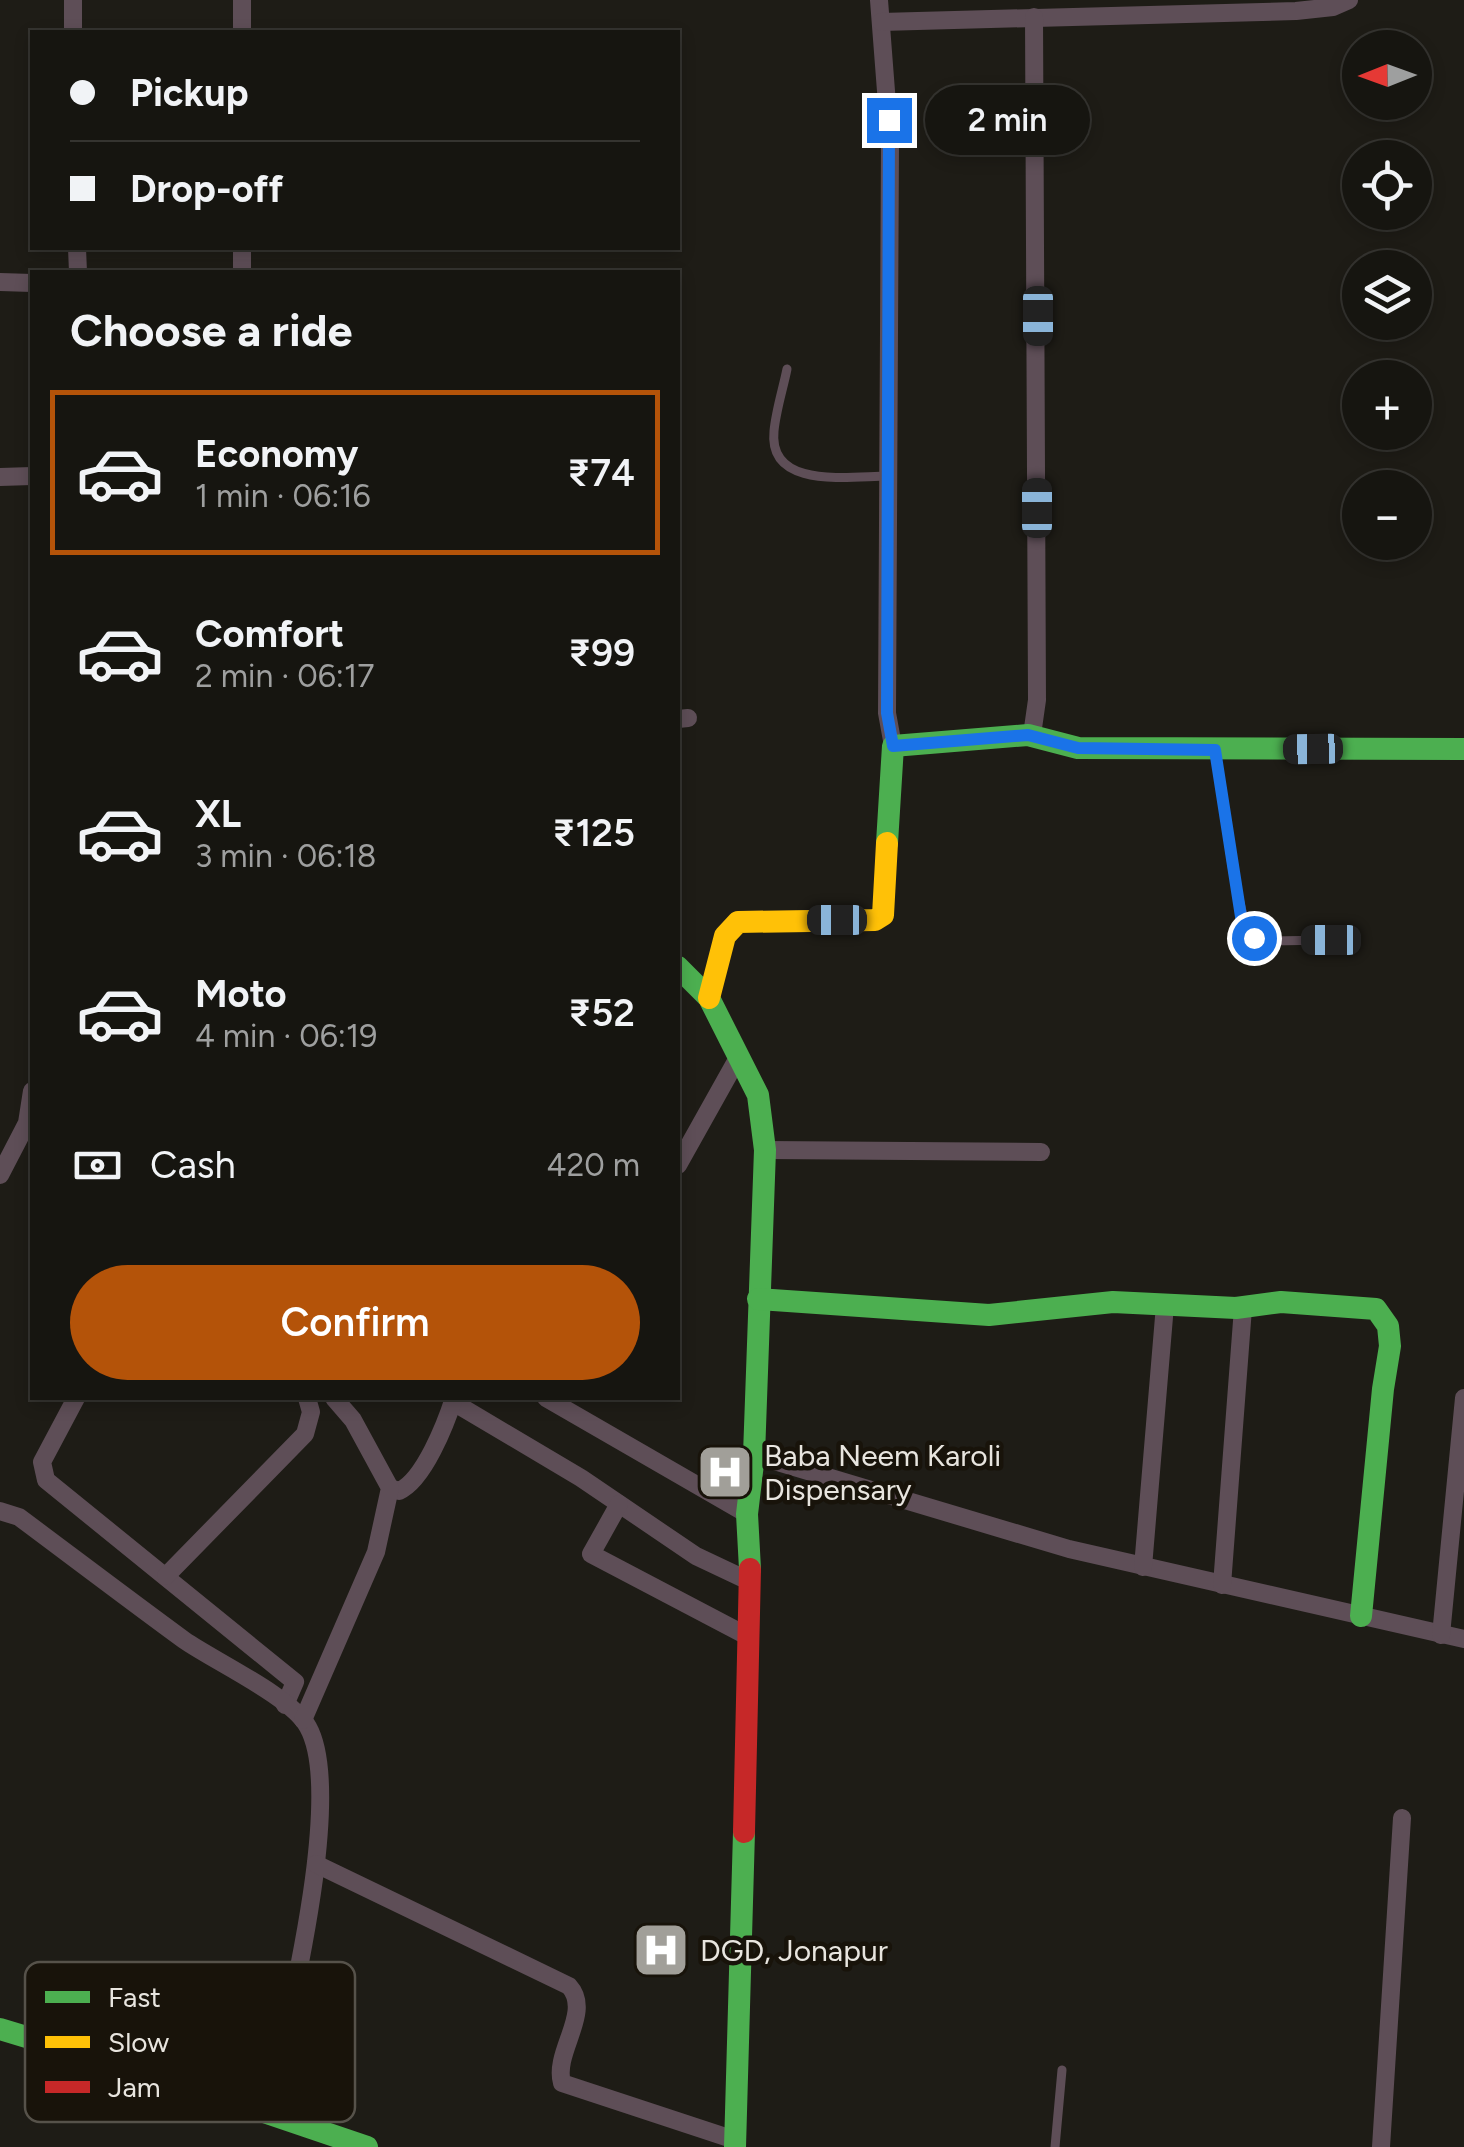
<!DOCTYPE html>
<meta charset="utf-8">
<style>
body{margin:0;font-family:Figtree,sans-serif;background:#1f1e19;color:#f1f3f6;height:100vh;display:flex;flex-direction:column;font-size:38px;white-space:nowrap}
*{box-sizing:border-box;margin:0}
p{font-size:32px;color:#9e9f9f}
.icon{flex:none;width:55px;height:55px;fill:none;stroke:currentColor;stroke-width:2;stroke-linecap:round;stroke-linejoin:round}
.map{position:relative;flex:1;overflow:hidden}
.details{position:absolute;left:30px;top:270px;width:650px;height:1130px;display:flex;flex-direction:column;background:#161510;border-radius:0px;box-shadow:0 5px 15px #0003,0 0 0 2px #353430}
.details>*{flex:none}
.guide{position:absolute;left:30px;top:30px;width:650px;height:220px;border-radius:0px;box-shadow:0 5px 15px #0003,0 0 0 2px #353430;display:grid;align-content:center;height:220px;padding:0 40px;background:#161510}
.needle{width:65px;rotate:269deg}
.tools{position:absolute;left:1342px;top:30px;display:grid;gap:20px}
.tools a{display:grid;place-items:center;width:90px;height:90px;border-radius:50%;background:#161510;box-shadow:0 5px 15px #0003,0 0 0 2px #353430;font-size:50px}
.end{position:absolute;width:45px;height:45px;margin:-22px;border:12px solid #1a73e8;background:#fff;box-shadow:0 0 0 5px #fff}
.from{border-radius:50%}
.bubble{position:absolute;height:70px;border-radius:35px;background:#161510;box-shadow:0 5px 15px #0003,0 0 0 2px #353430;font-size:32px;font-weight:600;line-height:70px;text-align:center}
.car{position:absolute;width:30px;height:60px;margin:-30px -15px;border-radius:12px;box-shadow:0 0 8px 2px #0007;background:linear-gradient(#222 24%,#8ab4d8 0 40%,#222 0 76%,#8ab4d8 0 86%,#222 0)}
.guide b{display:flex;align-items:center;gap:35px;height:95px;font-size:38px}
.guide b+b{border-top:2px solid #353430}
.guide i{width:25px;height:25px;background:#f1f3f6}
ul{padding:0;list-style:none}
li{display:flex;align-items:center;gap:30px;height:165px;margin:0 20px 15px;padding:0 20px;border:5px solid transparent;border-radius:0px}
li div{flex:1}
li b{display:block;font-size:38px}
li em{font-style:normal;font-weight:600}
li.selected{border-color:#b45309}
li>.icon{width:90px;height:90px;stroke-width:1.5}
h2{padding:0 40px;font-size:45px;line-height:120px}
.pay{display:flex;align-items:center;gap:25px;height:110px;padding:0 40px;font-size:38px}
.pay p{margin-inline-start:auto}
.button{display:flex;gap:20px;margin-top:auto;padding:20px 40px}
.button a{flex:1;height:115px;border-radius:60px;background:#b45309;color:#fff;font-size:40px;font-weight:600;line-height:115px;text-align:center}
.map>svg:first-child{display:block}
</style>
<div class="map">
<svg width="1464" height="2147" viewBox="0 0 1464 2147">
<rect width="100%" height="100%" fill="#1e1c16"/>
<g fill="none" stroke-linecap="round" stroke-linejoin="round">
<g stroke="#5e4e57" stroke-width="9">
<path d="M787,369C783,389 776,410 774,431C768,490 850,476 888,476"/>
<path d="M1215,751L1233,872L1247,933L1262,941L1331,940"/>
<path d="M1055,2147L1062,2070"/>
</g>
<g stroke="#5e4e57" stroke-width="18">
<path d="M73,0V32"/>
<path d="M879,0L890,143L887,713L893,746"/>
<path d="M881,22L1296,11L1333,7L1349,0"/>
<path d="M242,32V0"/>
<path d="M77,248L78,272"/>
<path d="M242,272V248"/>
<path d="M0,282L32,283"/>
<path d="M0,477L32,476"/>
<path d="M678,719L688,718"/>
<path d="M1028,735L1033,728L1037,700L1034,17"/>
<path d="M765,1150L1041,1152"/>
<path d="M678,1165L739,1056"/>
<path d="M0,1175L27,1123L32,1091"/>
<path d="M76,1398L42,1462L46,1480L295,1682L285,1705"/>
<path d="M546,1398L747,1514"/>
<path d="M453,1402L581,1478L696,1556L751,1582"/>
<path d="M754,1455L1069,1549L1464,1639"/>
<path d="M390,1488L399,1491C424,1480 446,1423 454,1398"/>
<path d="M619,1504L591,1554L749,1637"/>
<path d="M0,1511L19,1517C74,1558 128,1599 184,1640C214,1661 292,1697 308,1727C346,1795 285,2030 269,2110"/>
<path d="M1143,1567L1165,1305"/>
<path d="M166,1576L305,1434L311,1412L307,1398"/>
<path d="M1222,1585L1243,1308"/>
<path d="M1441,1635L1464,1398"/>
<path d="M303,1720L376,1552L390,1488L353,1420L334,1398"/>
<path d="M316,1864L569,1986C593,2012 553,2052 562,2083L735,2140"/>
<path d="M1381,2147L1402,1818"/>
</g>
<g stroke="#4caf50" stroke-width="22">
<path d="M887,843L893,746L1028,735L1078,748L1464,749"/>
<path d="M678,967L709,998L758,1095L765,1150L754,1455L747,1514L750,1569"/>
<path d="M758,1299L989,1315L1113,1302L1236,1308L1281,1302L1376,1309L1388,1326L1390,1346L1383,1389L1361,1616"/>
<path d="M0,2029L185,2085L367,2147"/>
<path d="M735,2147L744,1832"/>
</g>
<path stroke="#ffc107" stroke-width="22" d="M709,998L725,936L738,922L875,920L883,915L887,843"/>
<path stroke="#c62828" stroke-width="22" d="M744,1832L750,1569"/>
</g>
<g fill="none" stroke-linecap="round" stroke-linejoin="round">
<path stroke="#1a73e8" stroke-width="12" d="M889,120L887,713L893,746L1028,735L1078,748L1215,750L1242,923L1254,938"/>
</g>
<defs>
<g id="hospital-square" transform="scale(2.875)"><rect x="-9" y="-9" width="18" height="18" rx="4" fill="#a19f99" stroke="#18130a"/><path d="M-5-5h3v3.5h4V-5h3V5h-3V1.5h-4V5h-3Z" fill="#fff"/></g>
</defs>
<g fill-rule="evenodd">
<use href="#hospital-square" x="725" y="1472"/>
<use href="#hospital-square" x="661" y="1950"/>
</g>
<g text-anchor="middle" dominant-baseline="central" stroke-width="9" stroke-linejoin="round" paint-order="stroke">
<g font-size="30" fill="#e8e5df" stroke="#18130a" text-anchor="start">
<text x="764" y="1455">Baba Neem Karoli<tspan x="764" dy="34">Dispensary</tspan></text>
<text x="700" y="1950">DGD, Jonapur</text>
</g>
</g>
<rect x="25" y="1962" width="330" height="160" rx="15" fill="#18130a" stroke="#56524a" stroke-width="2.5"/>
<rect x="45" y="1991" width="45" height="12" fill="#4caf50"/>
<rect x="45" y="2036" width="45" height="12" fill="#ffc107"/>
<rect x="45" y="2081" width="45" height="12" fill="#c62828"/>
<g font-size="28" fill="#e8e5df">
<text x="108" y="2007">Fast</text>
<text x="108" y="2052">Slow</text>
<text x="108" y="2097">Jam</text>
</g>
</svg>
<div class="tools">
<a><svg class="needle" viewBox="-14 -14 28 28"><path d="M0-13l5 13h-10z" fill="#e53935"/><path d="M0 13l5-13h-10z" fill="#9e9f9f"/></svg></a>
<a><svg class="icon" aria-label="locate" viewBox="0 0 24 24"><circle cx="12" cy="12" r="6"/><path d="M12 2v4M12 18v4M2 12h4M18 12h4"/></svg></a>
<a><svg class="icon" aria-label="layers" viewBox="0 0 24 24"><path d="M12 4l9 5-9 5-9-5zM3 14l9 5 9-5"/></svg></a>
<a>+</a>
<a>−</a>
</div>
<i class="end from" style="left:1254px;top:938px"></i>
<i class="end" style="left:889px;top:120px"></i>
<div class="bubble" style="left:925px;top:85px;width:165px">2 min</div>
<i class="car" style="left:1038px;top:316px;rotate:180deg"></i>
<i class="car" style="left:1037px;top:508px;rotate:0deg"></i>
<i class="car" style="left:1313px;top:749px;rotate:269deg"></i>
<i class="car" style="left:837px;top:920px;rotate:270deg"></i>
<i class="car" style="left:1331px;top:940px;rotate:270deg"></i>
<div class="guide">
<b><i class="from"></i>Pickup</b>
<b><i></i>Drop-off</b>
</div>
<section class="details">
<h2>Choose a ride</h2>
<ul>
<li class="selected"><svg class="icon" aria-label="car" viewBox="0 0 24 24"><path d="M5 17H2v-5l4-1 3-4h7l3 4 3 1v5h-3M9 17h6M6 11h13"/><circle cx="7" cy="17" r="2"/><circle cx="17" cy="17" r="2"/></svg><div><b>Economy</b><p>1 min · 06:16</p></div><em>₹74</em></li>
<li><svg class="icon" aria-label="car" viewBox="0 0 24 24"><path d="M5 17H2v-5l4-1 3-4h7l3 4 3 1v5h-3M9 17h6M6 11h13"/><circle cx="7" cy="17" r="2"/><circle cx="17" cy="17" r="2"/></svg><div><b>Comfort</b><p>2 min · 06:17</p></div><em>₹99</em></li>
<li><svg class="icon" aria-label="car" viewBox="0 0 24 24"><path d="M5 17H2v-5l4-1 3-4h7l3 4 3 1v5h-3M9 17h6M6 11h13"/><circle cx="7" cy="17" r="2"/><circle cx="17" cy="17" r="2"/></svg><div><b>XL</b><p>3 min · 06:18</p></div><em>₹125</em></li>
<li><svg class="icon" aria-label="car" viewBox="0 0 24 24"><path d="M5 17H2v-5l4-1 3-4h7l3 4 3 1v5h-3M9 17h6M6 11h13"/><circle cx="7" cy="17" r="2"/><circle cx="17" cy="17" r="2"/></svg><div><b>Moto</b><p>4 min · 06:19</p></div><em>₹52</em></li>
</ul>
<div class="pay"><svg class="icon" aria-label="cash" viewBox="0 0 24 24"><path d="M3 7h18v10H3z"/><circle cx="12" cy="12" r="2"/></svg>Cash<p>420 m</p></div>
<div class="button"><a>Confirm</a></div>
</section>
</div>
